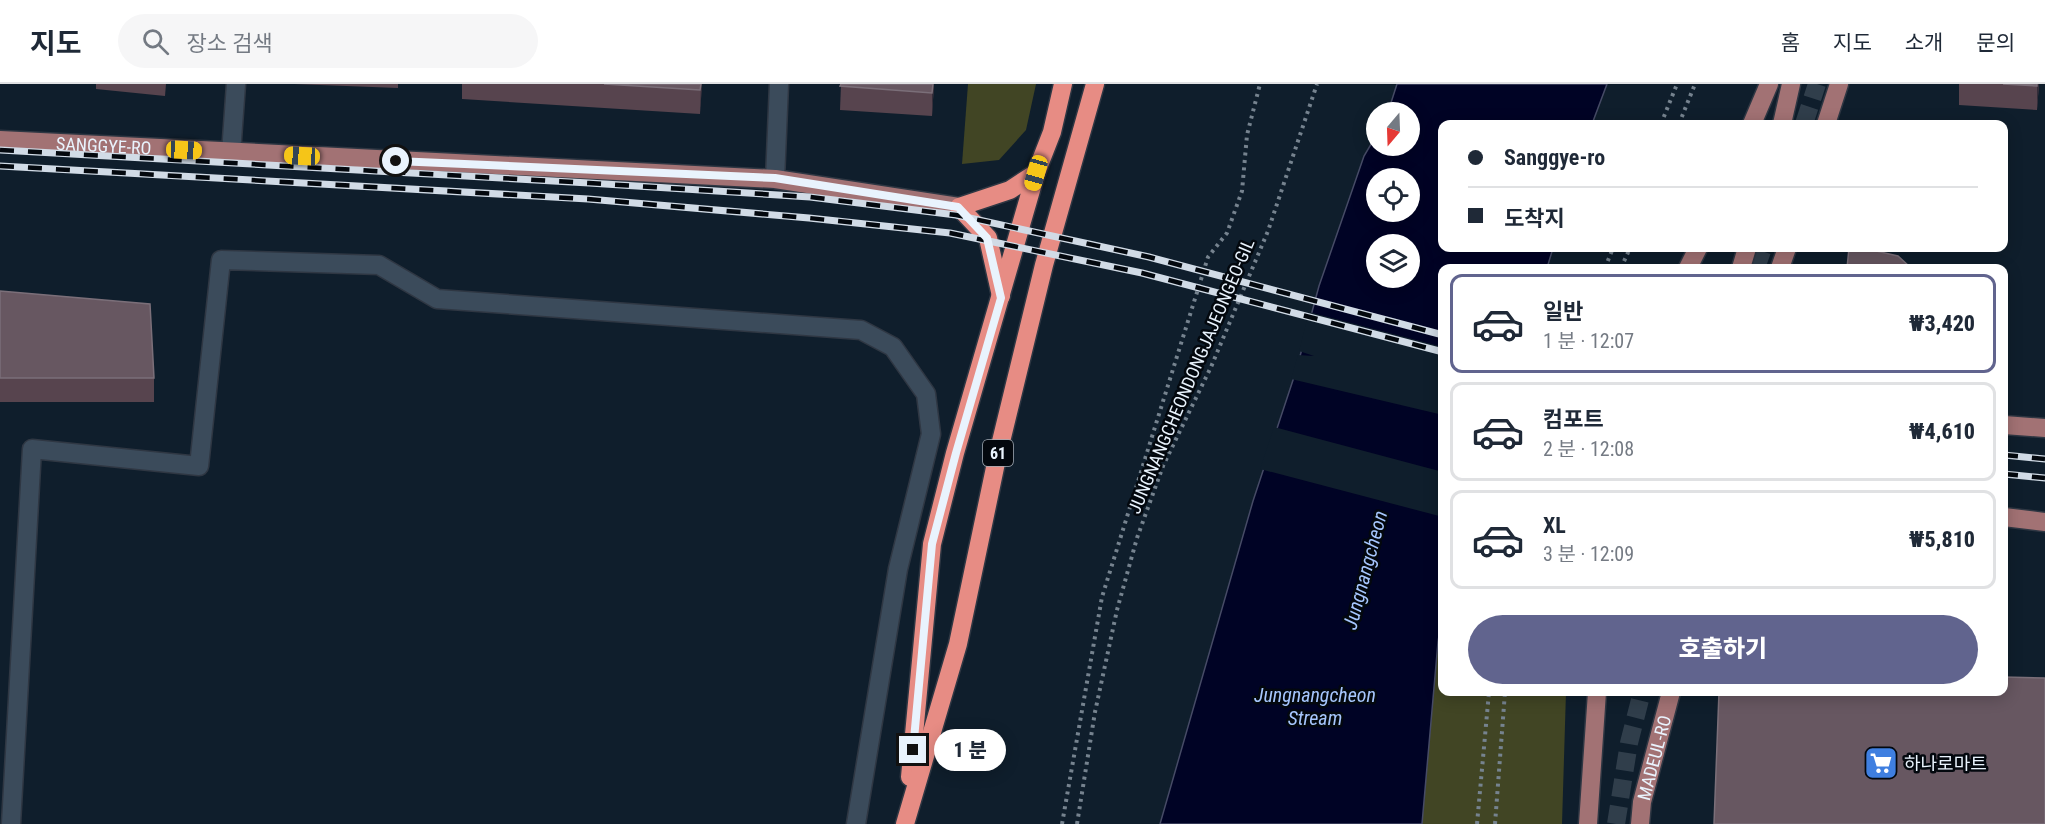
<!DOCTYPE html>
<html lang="ko">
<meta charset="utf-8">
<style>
body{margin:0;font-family:"Roboto Condensed","Noto Sans KR",sans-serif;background:#f6f6f7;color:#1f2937;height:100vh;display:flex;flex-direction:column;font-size:22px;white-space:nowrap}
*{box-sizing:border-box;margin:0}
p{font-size:20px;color:#747a83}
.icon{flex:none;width:33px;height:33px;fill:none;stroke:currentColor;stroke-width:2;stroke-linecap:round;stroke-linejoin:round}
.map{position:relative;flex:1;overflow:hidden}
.details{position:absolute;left:1438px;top:180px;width:570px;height:432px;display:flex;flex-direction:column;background:#fff;border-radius:12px;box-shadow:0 3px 15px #0003}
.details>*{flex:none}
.guide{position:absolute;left:1438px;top:36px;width:570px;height:132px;border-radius:12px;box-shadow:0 3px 15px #0003;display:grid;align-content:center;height:132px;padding:0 30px;background:#fff}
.needle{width:39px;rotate:199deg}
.fabs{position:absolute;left:1366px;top:18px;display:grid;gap:12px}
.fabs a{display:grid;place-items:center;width:54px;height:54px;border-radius:50%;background:#fff;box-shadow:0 3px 15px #0003;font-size:30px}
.end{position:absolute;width:27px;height:27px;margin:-14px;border:8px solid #e9f3fd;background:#111;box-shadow:0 0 0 3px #111}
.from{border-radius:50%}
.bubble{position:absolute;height:42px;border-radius:21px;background:#fff;box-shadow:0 3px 15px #0003;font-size:20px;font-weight:800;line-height:42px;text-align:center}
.car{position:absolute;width:18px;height:36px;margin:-18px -9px;border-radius:8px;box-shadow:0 0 4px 2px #0007;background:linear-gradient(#f5c518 24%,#345 0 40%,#f5c518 0 76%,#345 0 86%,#f5c518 0)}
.guide b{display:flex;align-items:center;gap:21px;height:57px;font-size:22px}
.guide b+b{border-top:2px solid #e0e1e3}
.guide i{width:15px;height:15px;background:#1f2937}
ul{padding:10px 0 0;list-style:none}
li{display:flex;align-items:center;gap:18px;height:99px;margin:0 12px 9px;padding:0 18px;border:3px solid #e0e1e3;border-radius:12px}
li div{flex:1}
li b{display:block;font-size:22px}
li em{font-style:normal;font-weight:800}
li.current{border-color:#61648e}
li>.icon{width:54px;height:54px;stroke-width:1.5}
.action{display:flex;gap:12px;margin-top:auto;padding:12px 30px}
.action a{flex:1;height:69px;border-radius:36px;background:#61648e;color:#fff;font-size:24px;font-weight:800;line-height:69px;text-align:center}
header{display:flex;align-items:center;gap:36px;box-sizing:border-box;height:84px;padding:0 30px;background:#fff;border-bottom:2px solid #e0e1e3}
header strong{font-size:28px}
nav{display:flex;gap:33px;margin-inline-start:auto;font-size:21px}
.search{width:420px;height:54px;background:#f6f6f7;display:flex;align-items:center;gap:15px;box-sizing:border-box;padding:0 21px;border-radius:33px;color:#747a83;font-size:22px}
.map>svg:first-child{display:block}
</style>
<header>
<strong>지도</strong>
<div class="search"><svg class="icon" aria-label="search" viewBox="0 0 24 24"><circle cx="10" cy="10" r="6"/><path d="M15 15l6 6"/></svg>장소 검색</div>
<nav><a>홈</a><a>지도</a><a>소개</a><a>문의</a></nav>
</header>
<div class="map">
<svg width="2045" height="740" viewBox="0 0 2045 740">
<rect width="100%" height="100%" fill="#0f1e2c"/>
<g fill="#414524">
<path d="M968,0H1036L1026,46L999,76L962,80Z"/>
<path d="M1443,525V608H1566L1562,740H1422L1438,558Z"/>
</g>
<path fill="#000325" stroke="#464b66" stroke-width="1.5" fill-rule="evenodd" d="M1397,0H1607L1592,40H1443V164H1553L1547,184H1443V525L1438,558L1422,740H1160L1253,417L1296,287L1319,202L1364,72L1377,50V62H1410V28H1388ZM1377,94H1410V128H1377ZM1377,160H1410V194H1377Z"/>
<g fill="#0f1e2c">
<path d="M1309,228L1443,263V331L1291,295L1298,271L1314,272L1299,267Z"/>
<path d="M1274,343L1443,388V433L1260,385Z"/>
</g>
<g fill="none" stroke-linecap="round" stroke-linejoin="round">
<g stroke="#303e4b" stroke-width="18" stroke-dasharray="18 9" stroke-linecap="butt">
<path d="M1804,40L1817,0"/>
<path d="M1756,184L1763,164"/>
<path d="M1616,740L1629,659L1642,608"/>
</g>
<g stroke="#2f3743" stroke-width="21">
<g id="minor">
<path d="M231,69L236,0"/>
<path d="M775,95L779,0"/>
<path d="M11,740L32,365L199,382L221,176L379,181L437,215L861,246L893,263L926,310L931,350L898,485L856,740"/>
</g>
</g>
<g stroke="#2f3743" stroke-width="21">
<g id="major">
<path d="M1752,40L1769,0"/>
<path d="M1782,40L1791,0"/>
<path d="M1826,40L1839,0"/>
<path id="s1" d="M0,56L775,95L959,123"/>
<path d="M1688,184L1698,164"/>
<path d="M1741,184L1747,164"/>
<path d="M1780,184L1787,164"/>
<path d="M2004,341L2045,344"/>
<path d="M2004,433L2045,438"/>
<path d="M1588,740L1597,608"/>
<path id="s2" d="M1640,740L1642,718L1671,608"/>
</g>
</g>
<g stroke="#2f3743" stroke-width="21">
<g id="highway">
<path d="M1001,212L988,154L959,123L1010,106L1036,89"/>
<path d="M910,693L932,460L955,369L1036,89L1052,48L1063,0"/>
<path d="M905,740L958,560L997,374L1044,181L1095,0"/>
</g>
</g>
<g stroke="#76838f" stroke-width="4" stroke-dasharray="3 4.5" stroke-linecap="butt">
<path d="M1661,40L1677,0"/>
<path d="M1679,40L1695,0"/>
<path d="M1605,184L1613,164"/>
<path d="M1621,184L1630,164"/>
<path d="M1062,740L1102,513L1208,173L1227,149L1242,107L1247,51L1260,0"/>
<path d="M1077,740L1095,628L1117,526L1137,454L1163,382L1211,283L1268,147L1317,0"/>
<path d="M1477,740L1489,608"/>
<path d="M1495,740L1505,608"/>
</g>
<use href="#minor" stroke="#3b4b5b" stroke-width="18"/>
<use href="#major" stroke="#a27274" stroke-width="18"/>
<use href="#highway" stroke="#e78c84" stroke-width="18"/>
<g stroke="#d1dbe6" stroke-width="7">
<g id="rail">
<path d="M0,66L589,99L810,113L956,131L1149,173L1443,251"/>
<path d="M0,82L588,115L809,134L950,149L1142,189L1443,268"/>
<path d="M2004,371L2045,375"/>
<path d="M2004,390L2045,394"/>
</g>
</g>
<use href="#rail" stroke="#03080e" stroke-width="4.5" stroke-dasharray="14" stroke-linecap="butt"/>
</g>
<g fill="#57444e">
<path d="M96,0H166L165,12L96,5Z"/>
<path d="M294,0H398V4Z"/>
<path d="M462,0H702L700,30L462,15Z"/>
<path d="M841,0H934L932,32L840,26Z"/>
<path d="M1959,0H2039L2037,26L1959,21Z"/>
<path d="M0,207L154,294V318H0Z"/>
</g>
<g fill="#342d39">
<path d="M701,0H702L700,30Z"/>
<path d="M933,0H934L932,32V9Z"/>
<path d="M2037,0H2039L2037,26Z"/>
</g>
<g fill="#675761" stroke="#7b6f79" stroke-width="1.5">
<path d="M604,0H701L700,6Z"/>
<path d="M841,0H933L932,9L840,2Z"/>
<path d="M2003,0H2037V2Z"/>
<path d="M1849,164H1863L1898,172L1911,184H1847Z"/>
<path d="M0,207L150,220L154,294H0Z"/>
<path d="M2004,593L2045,594V740H1714L1719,608H2004Z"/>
</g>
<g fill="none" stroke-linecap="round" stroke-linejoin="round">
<path stroke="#e9f3fd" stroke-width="8" d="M396,77L775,94L958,123L987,154L1001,214L956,369L932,460L913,666"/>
</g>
<defs>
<g id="supermarket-square" transform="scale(1.725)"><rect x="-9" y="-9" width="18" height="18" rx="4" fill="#3f7fe0" stroke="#03080e"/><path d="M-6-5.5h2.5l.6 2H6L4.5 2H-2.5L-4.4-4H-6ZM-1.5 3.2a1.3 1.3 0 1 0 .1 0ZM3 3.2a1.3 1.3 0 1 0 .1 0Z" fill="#fff"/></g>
</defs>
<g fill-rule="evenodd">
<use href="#supermarket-square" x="1881" y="679"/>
</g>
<g text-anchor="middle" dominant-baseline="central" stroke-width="5" stroke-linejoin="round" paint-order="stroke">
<rect fill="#03080e" stroke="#a4acb5" stroke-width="1.5" x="983" y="356" width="30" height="26" rx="4.5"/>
<g font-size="16" font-weight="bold" fill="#e9f3fd">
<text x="998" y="369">61</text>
</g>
<g font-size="18" fill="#e9f3fd" stroke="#03080e">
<text stroke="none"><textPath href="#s1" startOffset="104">SANGGYE-RO</textPath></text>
<text transform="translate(1191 292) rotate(-67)">JUNGNANGCHEONDONGJAJEONGEO-GIL</text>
<text stroke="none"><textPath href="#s2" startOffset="68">MADEUL-RO</textPath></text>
</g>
<g font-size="18" fill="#e9f3fd" stroke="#03080e" text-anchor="start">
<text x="1904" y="679">하나로마트</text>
</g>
<g font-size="20" font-style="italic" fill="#a6c6fd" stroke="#03080e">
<text transform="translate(1365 486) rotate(-75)">Jungnangcheon</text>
<text x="1315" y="611">Jungnangcheon<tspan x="1315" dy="23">Stream</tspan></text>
</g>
</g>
</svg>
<div class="fabs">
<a><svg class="needle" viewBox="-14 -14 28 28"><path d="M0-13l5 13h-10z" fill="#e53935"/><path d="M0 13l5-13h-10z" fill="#747a83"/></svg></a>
<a><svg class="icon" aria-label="locate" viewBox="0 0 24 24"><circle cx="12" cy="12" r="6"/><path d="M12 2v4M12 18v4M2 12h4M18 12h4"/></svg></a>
<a><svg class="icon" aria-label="layers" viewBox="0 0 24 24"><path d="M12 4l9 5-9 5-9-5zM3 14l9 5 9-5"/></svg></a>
</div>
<i class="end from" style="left:396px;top:77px"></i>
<i class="end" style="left:913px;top:666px"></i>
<div class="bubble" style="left:934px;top:645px;width:72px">1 분</div>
<i class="car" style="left:184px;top:66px;rotate:93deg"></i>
<i class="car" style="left:302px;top:72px;rotate:273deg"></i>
<i class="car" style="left:1036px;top:89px;rotate:196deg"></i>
<div class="guide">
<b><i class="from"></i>Sanggye-ro</b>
<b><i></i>도착지</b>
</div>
<section class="details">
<ul>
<li class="current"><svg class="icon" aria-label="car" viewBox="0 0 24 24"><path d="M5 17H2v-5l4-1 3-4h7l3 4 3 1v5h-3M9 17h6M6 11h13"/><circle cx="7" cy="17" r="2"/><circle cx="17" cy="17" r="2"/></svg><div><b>일반</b><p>1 분 · 12:07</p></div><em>₩3,420</em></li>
<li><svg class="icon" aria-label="car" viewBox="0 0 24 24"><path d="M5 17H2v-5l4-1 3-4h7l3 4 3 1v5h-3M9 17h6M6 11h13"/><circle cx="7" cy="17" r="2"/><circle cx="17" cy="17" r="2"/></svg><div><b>컴포트</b><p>2 분 · 12:08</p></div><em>₩4,610</em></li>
<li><svg class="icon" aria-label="car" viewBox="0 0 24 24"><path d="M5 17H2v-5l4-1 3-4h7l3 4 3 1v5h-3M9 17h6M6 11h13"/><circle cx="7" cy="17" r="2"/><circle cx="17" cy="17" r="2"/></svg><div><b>XL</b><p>3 분 · 12:09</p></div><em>₩5,810</em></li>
</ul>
<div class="action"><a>호출하기</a></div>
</section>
</div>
